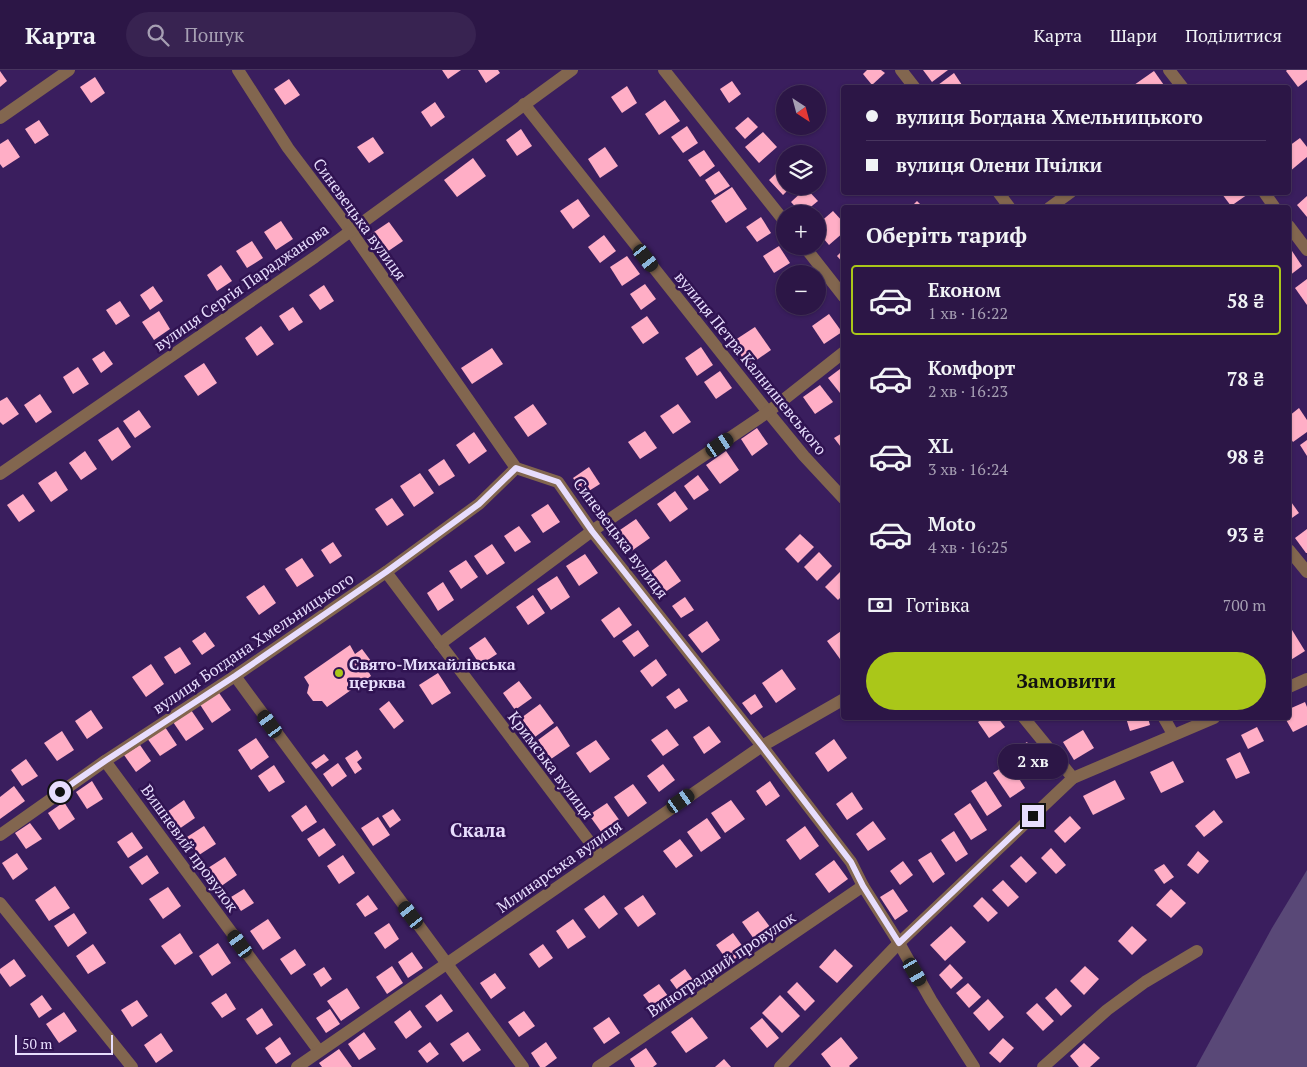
<!DOCTYPE html>
<html lang="uk">
<meta charset="utf-8">
<style>
body{margin:0;font-family:"PT Serif",serif;background:#382351;color:#f1f3f6;height:100vh;display:flex;flex-direction:column;font-size:19px;white-space:nowrap}
*{box-sizing:border-box;margin:0}
p{font-size:16px;color:#a69fb3}
.icon{flex:none;width:28px;height:28px;fill:none;stroke:currentColor;stroke-width:2;stroke-linecap:round;stroke-linejoin:round}
.map{position:relative;flex:1;overflow:hidden}
.details{position:absolute;left:841px;top:135px;width:450px;height:515px;display:flex;flex-direction:column;background:#2c1646;border-radius:5px;box-shadow:0 1px 4px #0004,0 0 0 1px #48355f}
.details>*{flex:none}
.top-card{position:absolute;left:841px;top:15px;width:450px;height:110px;border-radius:5px;box-shadow:0 1px 4px #0004,0 0 0 1px #48355f;display:grid;align-content:center;height:110px;padding:0 25px;background:#2c1646}
.needle{width:32px;rotate:144deg}
.buttons{position:absolute;left:776px;top:15px;display:grid;gap:10px}
.buttons a{display:grid;place-items:center;width:50px;height:50px;border-radius:50%;background:#2c1646;box-shadow:0 1px 4px #0004,0 0 0 1px #48355f;font-size:25px}
.scale{position:absolute;left:15px;bottom:12px;width:98px;box-sizing:border-box;padding-left:5px;border:2px solid #e7ddfd;border-top:0;font-size:14px;line-height:18px;white-space:nowrap;color:#e7ddfd;-webkit-text-stroke:4px #301352;paint-order:stroke}
.end{position:absolute;width:22px;height:22px;margin:-11px;border:6px solid #e7ddfd;background:#111;box-shadow:0 0 0 2px #111}
.from{border-radius:50%}
.bubble{position:absolute;height:35px;border-radius:18px;background:#2c1646;box-shadow:0 1px 4px #0004,0 0 0 1px #48355f;font-size:16px;font-weight:600;line-height:35px;text-align:center}
.car{position:absolute;width:15px;height:30px;margin:-15px -8px;border-radius:6px;box-shadow:0 0 4px 1px #0007;background:linear-gradient(#222 24%,#8ab4d8 0 40%,#222 0 76%,#8ab4d8 0 86%,#222 0)}
.top-card b{display:flex;align-items:center;gap:18px;height:48px;font-size:19px}
.top-card b+b{border-top:1px solid #48355f}
.top-card i{width:12px;height:12px;background:#f1f3f6}
ul{padding:0;list-style:none}
li{display:flex;align-items:center;gap:15px;height:70px;margin:0 10px 8px;padding:0 15px;border:2px solid transparent;border-radius:5px}
li div{flex:1}
li b{display:block;font-size:19px}
li em{font-style:normal;font-weight:600}
li.selected{border-color:#aac719}
li>.icon{width:45px;height:45px;stroke-width:1.5}
h2{padding:0 25px;font-size:22px;line-height:60px}
.pay{display:flex;align-items:center;gap:12px;height:55px;padding:0 25px;font-size:19px}
.pay p{margin-inline-start:auto}
.action{display:flex;gap:10px;margin-top:auto;padding:10px 25px}
.action a{flex:1;height:58px;border-radius:30px;background:#aac719;color:#111;font-size:20px;font-weight:600;line-height:58px;text-align:center}
header{display:flex;align-items:center;gap:30px;box-sizing:border-box;height:70px;padding:0 25px;background:#2c1646;border-bottom:1px solid #48355f}
header strong{font-size:24px}
nav{display:flex;gap:28px;margin-inline-start:auto;font-size:18px}
.search{width:350px;height:45px;background:#382351;display:flex;align-items:center;gap:12px;box-sizing:border-box;padding:0 18px;border-radius:28px;color:#a69fb3;font-size:19px}
.map>svg:first-child{display:block}
</style>
<header>
<strong>Карта</strong>
<div class="search"><svg class="icon" aria-label="search" viewBox="0 0 24 24"><circle cx="10" cy="10" r="6"/><path d="M15 15l6 6"/></svg>Пошук</div>
<nav><a>Карта</a><a>Шари</a><a>Поділитися</a></nav>
</header>
<div class="map">
<svg width="1307" height="997" viewBox="0 0 1307 997">
<rect width="100%" height="100%" fill="#3a1e5e"/>
<path fill="#594877" d="M1307,800V997H1196L1272,858Z"/>
<g fill="#ffaec6">
<path d="M442,0H461L448,9Z"/>
<path d="M478,0H498L500,3L486,13Z"/>
<path d="M867,0H881L885,3L872,15L863,4Z"/>
<path d="M923,0H948L932,12Z"/>
<path d="M1287,0H1307V10L1298,17L1286,1Z"/>
<path d="M0,1L7,11L0,17Z"/>
<path d="M1154,1L1166,18H1136L1134,15Z"/>
<path d="M954,3L964,18H939L938,15Z"/>
<path d="M95,7L105,23L91,33L80,17Z"/>
<path d="M289,9L300,25L285,35L274,19Z"/>
<path d="M732,11L741,24L729,33L720,19Z"/>
<path d="M627,16L637,33L622,43L611,27Z"/>
<path d="M665,30L680,51L659,65L645,44Z"/>
<path d="M435,32L445,47L431,57L421,42Z"/>
<path d="M748,47L758,57L745,69L735,58Z"/>
<path d="M39,50L49,65L35,74L25,59Z"/>
<path d="M687,56L698,73L683,83L671,67Z"/>
<path d="M521,59L532,76L517,86L506,70Z"/>
<path d="M763,62L777,77L759,93L745,77Z"/>
<path d="M373,67L384,83L369,93L357,77Z"/>
<path d="M1300,68L1307,77V87L1289,102V76Z"/>
<path d="M8,69L20,87L3,98L0,94V74Z"/>
<path d="M605,77L618,96L600,108L588,89Z"/>
<path d="M704,80L715,96L700,107L688,90Z"/>
<path d="M473,88L486,106L457,127L444,110Z"/>
<path d="M785,95V116H792L783,125L769,110Z"/>
<path d="M719,101L730,116L715,125L705,110Z"/>
<path d="M732,117L747,139L726,153L711,131Z"/>
<path d="M806,118L818,131L802,144L791,132Z"/>
<path d="M1224,122H1251L1231,136L1222,124Z"/>
<path d="M1307,126V147L1297,135Z"/>
<path d="M578,129L590,146L573,159L560,141Z"/>
<path d="M917,131L924,138H910Z"/>
<path d="M833,141L844,153V162L829,175L818,162V154Z"/>
<path d="M761,147L771,163L757,172L746,157Z"/>
<path d="M281,151L293,169L276,180L264,162Z"/>
<path d="M389,152L403,171L384,184L371,164Z"/>
<path d="M604,165L616,181L600,193L588,177Z"/>
<path d="M252,171L263,188L247,198L236,181Z"/>
<path d="M779,176L790,193L774,203L763,186Z"/>
<path d="M844,179V194L837,186Z"/>
<path d="M1292,181L1302,196L1289,206V184Z"/>
<path d="M627,186L640,204L622,216L610,197Z"/>
<path d="M221,195L232,211L217,221L207,205Z"/>
<path d="M1307,209V235L1295,218Z"/>
<path d="M645,214L656,229L641,240L630,224Z"/>
<path d="M324,215L334,231L320,240L309,225Z"/>
<path d="M153,216L163,231L150,240L140,225Z"/>
<path d="M120,231L130,246L116,255L106,240Z"/>
<path d="M800,236H817L805,244Z"/>
<path d="M293,237L303,252L289,261L279,246Z"/>
<path d="M159,241L170,259L154,270L142,252Z"/>
<path d="M829,244L842,262L824,274L812,256Z"/>
<path d="M647,246L659,263L643,274L631,257Z"/>
<path d="M261,256L274,274L257,286L245,268Z"/>
<path d="M755,257L771,280L748,296L732,272Z"/>
<path d="M701,277L713,295L697,306L685,288Z"/>
<path d="M492,278L503,294L472,314L461,298Z"/>
<path d="M104,281L113,294L101,303L92,289Z"/>
<path d="M204,293L217,313L198,326L184,306Z"/>
<path d="M844,296V320L840,323L828,308Z"/>
<path d="M78,297L89,314L73,324L63,307Z"/>
<path d="M720,301L732,318L716,329L704,312Z"/>
<path d="M820,315L833,332L815,344L803,327Z"/>
<path d="M40,324L52,342L36,353L24,335Z"/>
<path d="M7,327L19,344L3,355L0,352V331Z"/>
<path d="M533,334L547,354L528,367L514,347Z"/>
<path d="M678,334L691,352L673,364L660,346Z"/>
<path d="M1299,338L1307,350V362L1293,372L1289,366V346Z"/>
<path d="M139,340L151,357L135,368L123,351Z"/>
<path d="M118,357L131,377L112,391L98,370Z"/>
<path d="M757,358L768,374L752,386L741,369Z"/>
<path d="M645,361L657,378L640,389L628,372Z"/>
<path d="M474,362L487,381L469,394L456,375Z"/>
<path d="M844,362V381L834,368Z"/>
<path d="M1307,370V386L1300,375Z"/>
<path d="M85,381L97,399L81,410L69,393Z"/>
<path d="M726,381L739,400L720,414L706,395Z"/>
<path d="M444,389L455,406L439,416L428,400Z"/>
<path d="M589,397L600,414L584,424L573,408Z"/>
<path d="M56,401L68,420L51,432L38,413Z"/>
<path d="M420,403L434,423L414,437L400,416Z"/>
<path d="M698,405L709,420L694,430L684,416Z"/>
<path d="M675,421L688,439L670,452L657,434Z"/>
<path d="M23,424L35,441L19,452L7,435Z"/>
<path d="M392,428L404,445L387,456L375,439Z"/>
<path d="M1289,429L1299,443L1289,450Z"/>
<path d="M548,434L560,452L543,463L531,445Z"/>
<path d="M636,449L650,468L630,482L617,462Z"/>
<path d="M519,456L531,472L515,482L504,466Z"/>
<path d="M1307,459V483H1306L1295,468Z"/>
<path d="M800,464L814,477L798,493L785,479Z"/>
<path d="M333,472L342,486L330,494L321,480Z"/>
<path d="M492,474L505,493L487,505L474,486Z"/>
<path d="M819,482L832,496L817,511L804,497Z"/>
<path d="M585,484L598,503L579,516L566,496Z"/>
<path d="M302,488L314,506L297,517L285,499Z"/>
<path d="M466,490L478,507L461,519L449,501Z"/>
<path d="M666,490L681,511L661,525L646,505Z"/>
<path d="M840,502L844,505V524L838,530L825,517Z"/>
<path d="M557,506L570,527L551,540L537,519Z"/>
<path d="M443,512L454,530L438,541L427,523Z"/>
<path d="M264,515L276,533L259,545L246,527Z"/>
<path d="M533,525L545,543L528,555L516,537Z"/>
<path d="M685,527L694,540L681,548L672,536Z"/>
<path d="M619,537L632,555L614,568L601,550Z"/>
<path d="M707,551L720,570L702,583L688,565Z"/>
<path d="M844,559V586L840,589L827,571Z"/>
<path d="M638,560L649,576L634,587L622,571Z"/>
<path d="M1292,560L1305,581L1289,591V562Z"/>
<path d="M205,562L215,576L202,585L192,571Z"/>
<path d="M485,567L497,584L480,595L469,578Z"/>
<path d="M350,575L355,584L362,579L374,595L367,599L371,606L327,637L322,631H313L307,623L309,615L304,607Z"/>
<path d="M180,577L191,594L175,604L164,587Z"/>
<path d="M656,589L667,605L652,617L640,601Z"/>
<path d="M151,594L164,614L146,627L132,607Z"/>
<path d="M782,599L796,619L776,633L762,613Z"/>
<path d="M438,603L451,623L432,635L419,615Z"/>
<path d="M519,611L532,628L515,640L503,623Z"/>
<path d="M679,618L688,631L675,639L666,627Z"/>
<path d="M217,620L231,640L212,653L199,633Z"/>
<path d="M755,624L763,637L751,645L742,633Z"/>
<path d="M389,631L404,651L394,659L379,639Z"/>
<path d="M1305,632L1307,637V655L1293,662L1285,648H1289V639Z"/>
<path d="M540,634L554,653L535,667L521,648Z"/>
<path d="M91,640L103,658L87,669L75,651Z"/>
<path d="M191,640L204,659L186,671L173,652Z"/>
<path d="M984,648H998L1005,657L989,668L978,652Z"/>
<path d="M1126,648H1148L1150,655L1130,661Z"/>
<path d="M557,656L570,676L551,689L538,670Z"/>
<path d="M709,656L721,672L704,684L693,667Z"/>
<path d="M165,657L177,675L160,686L147,668Z"/>
<path d="M1257,657L1264,671L1248,679L1241,665Z"/>
<path d="M667,659L679,675L663,686L651,670Z"/>
<path d="M1083,660L1094,678L1074,690L1063,672Z"/>
<path d="M62,661L74,680L57,691L44,673Z"/>
<path d="M256,668L269,687L251,700L238,680Z"/>
<path d="M834,669L847,688L828,702L815,683Z"/>
<path d="M596,670L610,689L590,703L576,683Z"/>
<path d="M1027,672L1040,693L1029,700L1016,679Z"/>
<path d="M140,675L151,691L136,702L124,685Z"/>
<path d="M357,680L362,688L357,692L362,699L355,704L345,688Z"/>
<path d="M1240,682L1250,703L1236,709L1226,689Z"/>
<path d="M324,684L329,690L316,699L311,693Z"/>
<path d="M26,689L38,706L22,716L11,700Z"/>
<path d="M1173,691L1184,712L1161,723L1150,702Z"/>
<path d="M338,693L347,706L332,717L323,704Z"/>
<path d="M1009,693L1025,718L1010,728L993,703Z"/>
<path d="M663,694L675,710L659,722L647,706Z"/>
<path d="M274,695L285,712L269,722L258,706Z"/>
<path d="M1115,710L1125,729L1093,745L1083,726Z"/>
<path d="M92,711L103,729L87,739L76,722Z"/>
<path d="M770,711L780,726L766,736L756,721Z"/>
<path d="M986,711L1002,736L987,746L971,721Z"/>
<path d="M633,714L647,733L628,747L614,727Z"/>
<path d="M14,716L25,731L0,749V727Z"/>
<path d="M852,722L863,739L847,750L836,734Z"/>
<path d="M184,730L195,748L179,759L167,742Z"/>
<path d="M731,730L745,749L725,763L711,743Z"/>
<path d="M64,732L75,749L59,760L48,743Z"/>
<path d="M607,733L620,751L602,763L589,745Z"/>
<path d="M970,733L987,760L971,770L954,744Z"/>
<path d="M306,735L317,752L302,762L291,746Z"/>
<path d="M393,739L401,750L390,758L382,746Z"/>
<path d="M1214,740L1223,752L1204,767L1195,756Z"/>
<path d="M1070,746L1081,758L1065,773L1054,761Z"/>
<path d="M378,747L390,765L373,776L361,758Z"/>
<path d="M707,748L721,768L701,782L687,762Z"/>
<path d="M873,751L886,769L868,781L856,764Z"/>
<path d="M30,753L42,769L26,779L15,763Z"/>
<path d="M204,756L216,774L199,785L187,767Z"/>
<path d="M805,756L819,776L800,790L786,770Z"/>
<path d="M324,758L336,775L319,787L307,769Z"/>
<path d="M954,761L968,784L956,792L941,770Z"/>
<path d="M132,762L143,778L128,788L117,772Z"/>
<path d="M680,769L693,786L676,798L663,781Z"/>
<path d="M1051,778L1066,795L1056,804L1041,788Z"/>
<path d="M1198,781L1209,791L1198,804L1187,795Z"/>
<path d="M931,782L945,804L933,813L918,790Z"/>
<path d="M17,783L28,799L13,810L2,793Z"/>
<path d="M147,785L159,803L142,815L129,797Z"/>
<path d="M343,785L355,803L339,814L327,796Z"/>
<path d="M1021,786L1037,803L1026,813L1010,796Z"/>
<path d="M225,787L237,805L220,817L208,798Z"/>
<path d="M834,790L848,809L829,823L815,804Z"/>
<path d="M903,791L913,805L900,815L890,801Z"/>
<path d="M1164,794L1174,807L1164,814L1154,800Z"/>
<path d="M1003,810L1019,827L1008,837L992,820Z"/>
<path d="M55,816L70,838L49,851L35,830Z"/>
<path d="M168,817L181,836L163,849L149,829Z"/>
<path d="M244,819L254,833L241,841L231,827Z"/>
<path d="M893,819L908,841L895,850L880,827Z"/>
<path d="M1171,819L1186,833L1171,848L1156,835Z"/>
<path d="M368,825L378,839L365,847L356,834Z"/>
<path d="M604,825L618,844L599,859L584,839Z"/>
<path d="M643,825L656,844L638,857L624,838Z"/>
<path d="M982,827L998,843L988,852L973,836Z"/>
<path d="M758,841L770,857L754,869L742,852Z"/>
<path d="M74,843L87,863L68,877L54,856Z"/>
<path d="M268,849L281,868L263,880L250,861Z"/>
<path d="M573,849L586,867L568,879L556,861Z"/>
<path d="M389,853L399,869L385,879L374,863Z"/>
<path d="M951,856L966,872L945,891L930,875Z"/>
<path d="M1132,856L1147,870L1132,885L1118,871Z"/>
<path d="M180,863L193,883L175,895L161,876Z"/>
<path d="M733,863L746,881L729,893L716,875Z"/>
<path d="M218,873L231,893L212,906L199,886Z"/>
<path d="M93,874L106,893L88,904L76,886Z"/>
<path d="M543,874L553,888L539,898L529,884Z"/>
<path d="M295,879L306,895L291,905L280,889Z"/>
<path d="M835,879L853,896L837,913L819,897Z"/>
<path d="M412,882L423,898L408,908L398,892Z"/>
<path d="M14,889L26,906L10,917L0,903V899Z"/>
<path d="M950,894L963,908L951,919L939,905Z"/>
<path d="M392,896L403,913L387,924L376,907Z"/>
<path d="M1085,896L1099,909L1084,925L1070,911Z"/>
<path d="M324,897L332,909L321,917L313,904Z"/>
<path d="M685,899L696,914L681,925L670,910Z"/>
<path d="M495,903L506,918L491,929L480,913Z"/>
<path d="M797,912L815,931L805,941L787,922Z"/>
<path d="M968,913L981,927L969,938L956,923Z"/>
<path d="M659,914L671,930L655,941L643,925Z"/>
<path d="M347,918L360,938L341,951L327,931Z"/>
<path d="M1056,918L1072,936L1061,946L1045,928Z"/>
<path d="M226,923L236,939L222,948L211,933Z"/>
<path d="M441,924L453,941L437,952L425,936Z"/>
<path d="M42,925L52,939L39,948L30,934Z"/>
<path d="M780,925L800,946L782,963L762,943Z"/>
<path d="M988,929L1004,947L989,961L973,943Z"/>
<path d="M137,930L148,946L132,957L121,940Z"/>
<path d="M1037,933L1054,951L1043,961L1026,943Z"/>
<path d="M262,938L273,955L257,965L246,949Z"/>
<path d="M330,939L340,954L326,963L316,948Z"/>
<path d="M410,940L422,957L406,969L394,952Z"/>
<path d="M524,941L535,956L519,967L508,952Z"/>
<path d="M64,942L77,961L59,973L46,954Z"/>
<path d="M609,947L620,963L604,974L593,958Z"/>
<path d="M692,947L708,968L686,983L671,962Z"/>
<path d="M762,948L779,968L767,978L750,958Z"/>
<path d="M364,962L376,979L359,990L348,974Z"/>
<path d="M468,962L481,980L463,992L450,974Z"/>
<path d="M161,963L173,981L156,993L144,975Z"/>
<path d="M280,967L291,984L276,994L265,978Z"/>
<path d="M841,967L858,988L849,996L850,997H831L821,984Z"/>
<path d="M1003,968L1014,978L1000,993L989,983Z"/>
<path d="M430,972L439,984L427,993L418,981Z"/>
<path d="M546,972L557,988L545,997H540L531,983Z"/>
<path d="M1084,973L1100,988L1090,997H1079L1070,986Z"/>
<path d="M646,978L657,994L653,997H635L630,989Z"/>
<path d="M339,979L352,997H322L319,993Z"/>
<path d="M724,989L731,997H715Z"/>
</g>
<g fill="none" stroke-linecap="round" stroke-linejoin="round">
<g stroke="#82664f" stroke-width="12">
<path d="M238,0L288,78L350,160L516,398L558,412L592,461L762,676L851,792L863,816L899,873L931,930L974,997"/>
<path d="M664,0L785,152"/>
<path d="M901,0L915,18"/>
<path d="M1169,0L1183,18"/>
<path d="M524,34L768,342L804,386L844,429"/>
<path d="M0,48L69,0"/>
<path d="M998,122L1010,138"/>
<path d="M1264,122L1275,138"/>
<path d="M1049,138L1071,122"/>
<path d="M1289,156L1307,180"/>
<path d="M804,176L844,227"/>
<path d="M0,404L315,187L572,0"/>
<path d="M1289,480L1307,502"/>
<path d="M386,502L601,787"/>
<path d="M440,574L592,461L768,342L844,282"/>
<path d="M235,606L523,997"/>
<path d="M1289,617L1307,609"/>
<path d="M1024,648L1073,708"/>
<path d="M1164,648L1173,664"/>
<path d="M105,691L319,981"/>
<path d="M0,765L105,691L235,606L386,502L479,434L516,398"/>
<path d="M0,833L132,997"/>
<path d="M297,997L762,676L844,629"/>
<path d="M598,997L863,816"/>
<path d="M780,997L899,873L1073,708L1214,648"/>
<path d="M1043,997L1107,940L1145,912L1197,881"/>
</g>
</g>
<g fill="none" stroke-linecap="round" stroke-linejoin="round">
<path stroke="#e7ddfd" stroke-width="6" d="M60,722L105,691L235,606L386,502L479,434L516,398L558,412L592,461L762,676L851,792L863,816L899,873L1033,746"/>
</g>
<circle fill="#aac719" stroke="#301352" stroke-width="2" cx="339" cy="603" r="5"/>
<g text-anchor="middle" dominant-baseline="central" stroke-width="5" stroke-linejoin="round" paint-order="stroke">
<g font-size="16" fill="#e7ddfd" stroke="#301352">
<text transform="translate(360 149) rotate(54)">Синевецька вулиця</text>
<text transform="translate(241 217) rotate(-35)">вулиця Сергія Параджанова</text>
<text transform="translate(751 293) rotate(51)">вулиця Петра Калнишевського</text>
<text transform="translate(621 468) rotate(53)">Синевецька вулиця</text>
<text transform="translate(253 573) rotate(-34)">вулиця Богдана Хмельницького</text>
<text transform="translate(551 695) rotate(53)">Кримська вулиця</text>
<text transform="translate(190 778) rotate(54)">Вишневий провулок</text>
<text transform="translate(559 796) rotate(-35)">Млинарська вулиця</text>
<text transform="translate(721 894) rotate(-34)">Виноградний провулок</text>
</g>
<g font-size="16" font-weight="bold" fill="#e7ddfd" stroke="#301352" text-anchor="start">
<text x="349" y="594">Свято-Михайлівська<tspan x="349" dy="18">церква</tspan></text>
</g>
<g font-size="19" font-weight="bold" fill="#e7ddfd" stroke="#301352">
<text x="478" y="759">Скала</text>
</g>
</g>
</svg>
<div class="buttons">
<a><svg class="needle" viewBox="-14 -14 28 28"><path d="M0-13l5 13h-10z" fill="#e53935"/><path d="M0 13l5-13h-10z" fill="#a69fb3"/></svg></a>
<a><svg class="icon" aria-label="layers" viewBox="0 0 24 24"><path d="M12 4l9 5-9 5-9-5zM3 14l9 5 9-5"/></svg></a>
<a>+</a>
<a>−</a>
</div>
<div class="scale">50 m</div>
<i class="end from" style="left:60px;top:722px"></i>
<i class="end" style="left:1033px;top:746px"></i>
<div class="bubble" style="left:998px;top:674px;width:70px">2 хв</div>
<i class="car" style="left:646px;top:188px;rotate:142deg"></i>
<i class="car" style="left:720px;top:375px;rotate:56deg"></i>
<i class="car" style="left:270px;top:654px;rotate:324deg"></i>
<i class="car" style="left:681px;top:731px;rotate:55deg"></i>
<i class="car" style="left:411px;top:845px;rotate:323deg"></i>
<i class="car" style="left:240px;top:874px;rotate:324deg"></i>
<i class="car" style="left:915px;top:902px;rotate:150deg"></i>
<div class="top-card">
<b><i class="from"></i>вулиця Богдана Хмельницького</b>
<b><i></i>вулиця Олени Пчілки</b>
</div>
<section class="details">
<h2>Оберіть тариф</h2>
<ul>
<li class="selected"><svg class="icon" aria-label="car" viewBox="0 0 24 24"><path d="M5 17H2v-5l4-1 3-4h7l3 4 3 1v5h-3M9 17h6M6 11h13"/><circle cx="7" cy="17" r="2"/><circle cx="17" cy="17" r="2"/></svg><div><b>Економ</b><p>1 хв · 16:22</p></div><em>58 ₴</em></li>
<li><svg class="icon" aria-label="car" viewBox="0 0 24 24"><path d="M5 17H2v-5l4-1 3-4h7l3 4 3 1v5h-3M9 17h6M6 11h13"/><circle cx="7" cy="17" r="2"/><circle cx="17" cy="17" r="2"/></svg><div><b>Комфорт</b><p>2 хв · 16:23</p></div><em>78 ₴</em></li>
<li><svg class="icon" aria-label="car" viewBox="0 0 24 24"><path d="M5 17H2v-5l4-1 3-4h7l3 4 3 1v5h-3M9 17h6M6 11h13"/><circle cx="7" cy="17" r="2"/><circle cx="17" cy="17" r="2"/></svg><div><b>XL</b><p>3 хв · 16:24</p></div><em>98 ₴</em></li>
<li><svg class="icon" aria-label="car" viewBox="0 0 24 24"><path d="M5 17H2v-5l4-1 3-4h7l3 4 3 1v5h-3M9 17h6M6 11h13"/><circle cx="7" cy="17" r="2"/><circle cx="17" cy="17" r="2"/></svg><div><b>Moto</b><p>4 хв · 16:25</p></div><em>93 ₴</em></li>
</ul>
<div class="pay"><svg class="icon" aria-label="cash" viewBox="0 0 24 24"><path d="M3 7h18v10H3z"/><circle cx="12" cy="12" r="2"/></svg>Готівка<p>700 m</p></div>
<div class="action"><a>Замовити</a></div>
</section>
</div>
